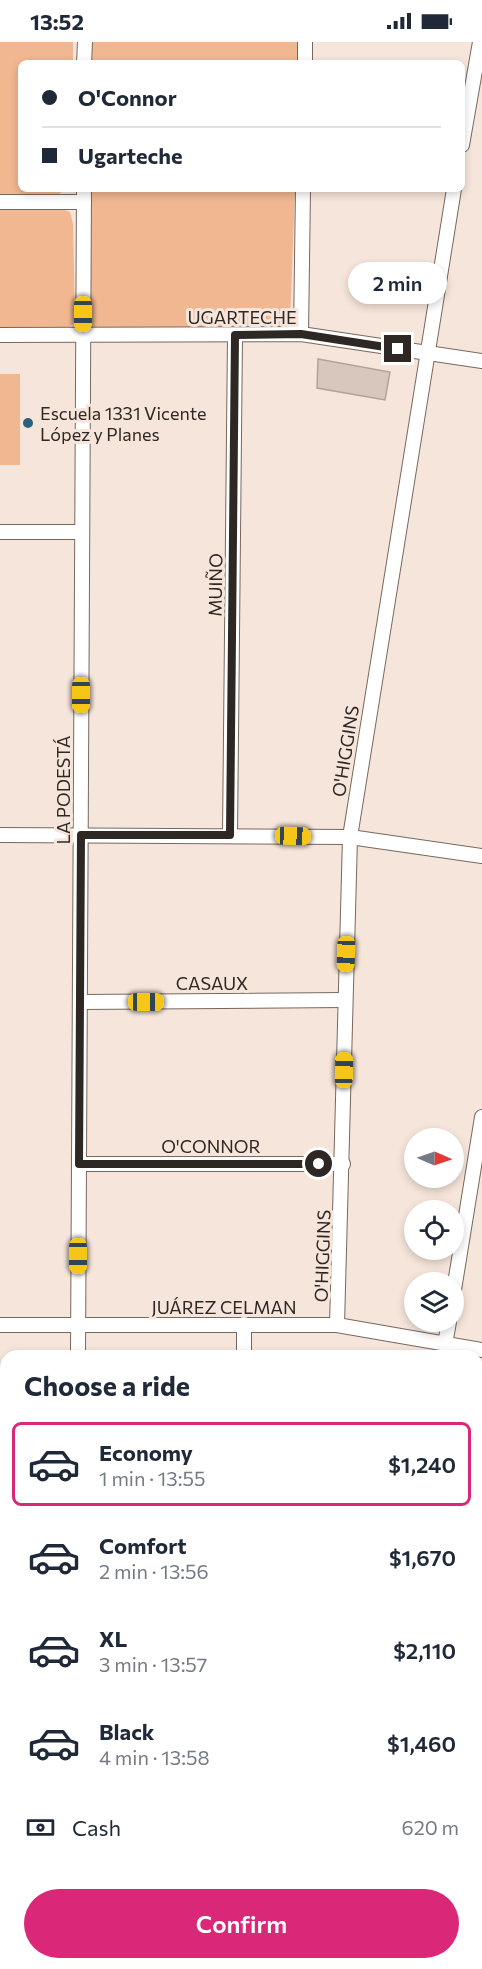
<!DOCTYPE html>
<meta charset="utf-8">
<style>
body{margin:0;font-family:Commissioner,sans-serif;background:#f6f6f7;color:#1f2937;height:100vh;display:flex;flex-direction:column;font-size:22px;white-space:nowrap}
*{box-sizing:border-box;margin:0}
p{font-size:20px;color:#747a83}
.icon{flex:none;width:33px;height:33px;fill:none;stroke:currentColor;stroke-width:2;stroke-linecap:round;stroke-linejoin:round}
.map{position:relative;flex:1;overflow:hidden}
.sheet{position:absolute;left:0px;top:1308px;width:483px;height:620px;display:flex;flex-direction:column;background:#fff;border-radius:18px 18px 0 0;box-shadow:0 3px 9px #0003}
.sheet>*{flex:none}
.top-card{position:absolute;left:18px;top:18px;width:447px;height:132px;border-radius:9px;box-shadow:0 3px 9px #0003;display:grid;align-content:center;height:132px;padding:0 24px;background:#fff}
.needle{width:39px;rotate:92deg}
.fabs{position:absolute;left:404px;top:1086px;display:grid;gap:12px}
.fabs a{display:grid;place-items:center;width:60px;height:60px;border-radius:50%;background:#fff;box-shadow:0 3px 9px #0003;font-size:30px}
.end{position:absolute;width:27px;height:27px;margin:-14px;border:8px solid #2e2824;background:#fff;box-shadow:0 0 0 3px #fff}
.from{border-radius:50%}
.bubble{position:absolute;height:42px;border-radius:21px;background:#fff;box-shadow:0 3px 9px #0003;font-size:20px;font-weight:600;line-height:42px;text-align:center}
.car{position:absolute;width:18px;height:36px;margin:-18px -9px;border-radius:8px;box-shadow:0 0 4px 2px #0007;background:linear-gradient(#f5c518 24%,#345 0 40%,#f5c518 0 76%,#345 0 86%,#f5c518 0)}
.top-card b{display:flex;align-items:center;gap:21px;height:57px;font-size:22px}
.top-card b+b{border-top:2px solid #e0e1e3}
.top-card i{width:15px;height:15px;background:#1f2937}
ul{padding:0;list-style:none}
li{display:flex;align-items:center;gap:18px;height:84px;margin:0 12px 9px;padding:0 12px;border:3px solid transparent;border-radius:9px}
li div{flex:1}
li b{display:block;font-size:22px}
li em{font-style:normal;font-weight:600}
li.selected{border-color:#db2777}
li>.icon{width:54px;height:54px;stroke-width:1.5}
h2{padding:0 24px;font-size:27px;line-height:72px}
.pay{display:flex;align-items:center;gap:15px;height:66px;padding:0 24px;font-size:22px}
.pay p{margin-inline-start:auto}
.action{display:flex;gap:12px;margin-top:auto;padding:12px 24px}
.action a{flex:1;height:69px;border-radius:36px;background:#db2777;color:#fff;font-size:24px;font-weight:600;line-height:69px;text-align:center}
.status{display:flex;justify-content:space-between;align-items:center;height:42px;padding:0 30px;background:#fff;direction:ltr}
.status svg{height:16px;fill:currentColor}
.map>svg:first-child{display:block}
</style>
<div class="status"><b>13:52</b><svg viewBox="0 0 49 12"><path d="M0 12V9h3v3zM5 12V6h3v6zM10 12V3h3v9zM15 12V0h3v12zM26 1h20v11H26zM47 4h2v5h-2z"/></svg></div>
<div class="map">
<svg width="482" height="1927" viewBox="0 0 482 1927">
<rect width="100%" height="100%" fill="#f6e5da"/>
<g fill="#f1b791">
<path d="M0,0H73V21H21V147H67L57,153H0Z"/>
<path d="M90,0H298V21H89Z"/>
<path d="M88,147H295L290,282L286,287H95L89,284Z"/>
<path d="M0,165H57L70,170L73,182L75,273L73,282L66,287H0Z"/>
<rect x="0" y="332" width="20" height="91"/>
<path d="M0,1913H6V1922H314V1927H0Z"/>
</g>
<path fill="#d7c7bc" stroke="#b2a398" stroke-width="1.5" d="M318,317L390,330L385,358L317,346Z"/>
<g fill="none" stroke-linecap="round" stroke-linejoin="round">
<g stroke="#77685f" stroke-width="16">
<g id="street">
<path d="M84,21L85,0"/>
<path d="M305,21V0"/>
<path d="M462,103L480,0"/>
<path d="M0,160H84"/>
<path d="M301,292L303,147"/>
<path d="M0,293L301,292L482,319"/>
<path d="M0,490H82"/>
<path d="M0,793L350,795L482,814"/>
<path d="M230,793L235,293"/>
<path d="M80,960L345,958"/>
<path d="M79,1122H343"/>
<path d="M453,1254L482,1075"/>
<path d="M0,1283H337L482,1308"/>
<path d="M337,1283L350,795L454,147"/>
<path d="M445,1302L449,1280"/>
<path d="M78,1314L84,147"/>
<path d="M244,1314V1282"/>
<path d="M0,1775H6"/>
<path d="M477,1805H482"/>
</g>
</g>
<use href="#street" stroke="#fff" stroke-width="14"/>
</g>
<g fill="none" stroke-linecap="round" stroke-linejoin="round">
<path stroke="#2e2824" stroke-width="8" d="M319,1122H79L81,793H230L235,293L301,292L398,307"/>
</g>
<circle fill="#2c617d" stroke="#f6e5da" stroke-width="2" cx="28" cy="381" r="6"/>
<g text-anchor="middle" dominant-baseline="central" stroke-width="6" stroke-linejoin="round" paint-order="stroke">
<g font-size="18" fill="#2e2824" stroke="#f6e5da">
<text x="242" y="275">UGARTECHE</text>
<text transform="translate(215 543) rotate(-89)">MUIÑO</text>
<text transform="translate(345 709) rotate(-81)">O'HIGGINS</text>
<text transform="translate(63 748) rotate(-90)">LA PODESTÁ</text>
<text x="212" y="941">CASAUX</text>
<text x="211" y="1104">O'CONNOR</text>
<text transform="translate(322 1214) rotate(-88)">O'HIGGINS</text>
<text x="224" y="1265">JUÁREZ CELMAN</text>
</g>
<g font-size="18" fill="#2e2824" stroke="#f6e5da" text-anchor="start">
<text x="40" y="371">Escuela 1331 Vicente<tspan x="40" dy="21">López y Planes</tspan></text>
</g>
</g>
</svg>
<div class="fabs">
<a><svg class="needle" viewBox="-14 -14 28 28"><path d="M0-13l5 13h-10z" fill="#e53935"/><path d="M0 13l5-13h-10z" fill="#747a83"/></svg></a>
<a><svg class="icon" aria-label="locate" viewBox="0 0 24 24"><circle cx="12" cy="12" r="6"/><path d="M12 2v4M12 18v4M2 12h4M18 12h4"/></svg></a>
<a><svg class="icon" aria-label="layers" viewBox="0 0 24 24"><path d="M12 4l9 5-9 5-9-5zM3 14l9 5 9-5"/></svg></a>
</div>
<i class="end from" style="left:319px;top:1122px"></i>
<i class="end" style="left:398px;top:307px"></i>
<div class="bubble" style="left:348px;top:220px;width:99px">2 min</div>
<i class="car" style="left:83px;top:272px;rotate:180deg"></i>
<i class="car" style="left:81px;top:653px;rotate:180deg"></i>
<i class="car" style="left:293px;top:794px;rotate:92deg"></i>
<i class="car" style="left:346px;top:912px;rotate:182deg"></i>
<i class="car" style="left:146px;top:960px;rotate:90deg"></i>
<i class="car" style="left:344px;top:1028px;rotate:1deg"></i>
<i class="car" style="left:78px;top:1214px;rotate:180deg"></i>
<div class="top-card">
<b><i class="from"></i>O'Connor</b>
<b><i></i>Ugarteche</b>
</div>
<section class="sheet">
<h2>Choose a ride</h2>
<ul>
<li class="selected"><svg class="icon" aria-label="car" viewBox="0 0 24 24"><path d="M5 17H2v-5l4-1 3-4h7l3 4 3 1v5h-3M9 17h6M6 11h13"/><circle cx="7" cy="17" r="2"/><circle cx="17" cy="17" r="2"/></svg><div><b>Economy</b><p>1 min · 13:55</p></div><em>$1,240</em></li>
<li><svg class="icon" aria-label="car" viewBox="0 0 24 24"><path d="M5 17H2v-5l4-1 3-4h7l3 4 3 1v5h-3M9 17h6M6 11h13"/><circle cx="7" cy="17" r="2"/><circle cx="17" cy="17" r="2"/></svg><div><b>Comfort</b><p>2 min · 13:56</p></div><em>$1,670</em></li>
<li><svg class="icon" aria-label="car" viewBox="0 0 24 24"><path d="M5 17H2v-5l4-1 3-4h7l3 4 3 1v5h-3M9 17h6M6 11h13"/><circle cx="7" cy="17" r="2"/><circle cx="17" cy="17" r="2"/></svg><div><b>XL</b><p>3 min · 13:57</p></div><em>$2,110</em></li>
<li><svg class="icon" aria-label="car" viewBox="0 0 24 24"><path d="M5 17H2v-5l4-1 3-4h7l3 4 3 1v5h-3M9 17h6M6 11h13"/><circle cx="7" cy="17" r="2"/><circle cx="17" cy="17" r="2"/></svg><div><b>Black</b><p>4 min · 13:58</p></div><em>$1,460</em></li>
</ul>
<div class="pay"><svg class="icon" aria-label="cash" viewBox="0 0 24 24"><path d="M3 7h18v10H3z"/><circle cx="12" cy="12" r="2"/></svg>Cash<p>620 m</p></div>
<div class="action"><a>Confirm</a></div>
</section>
</div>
